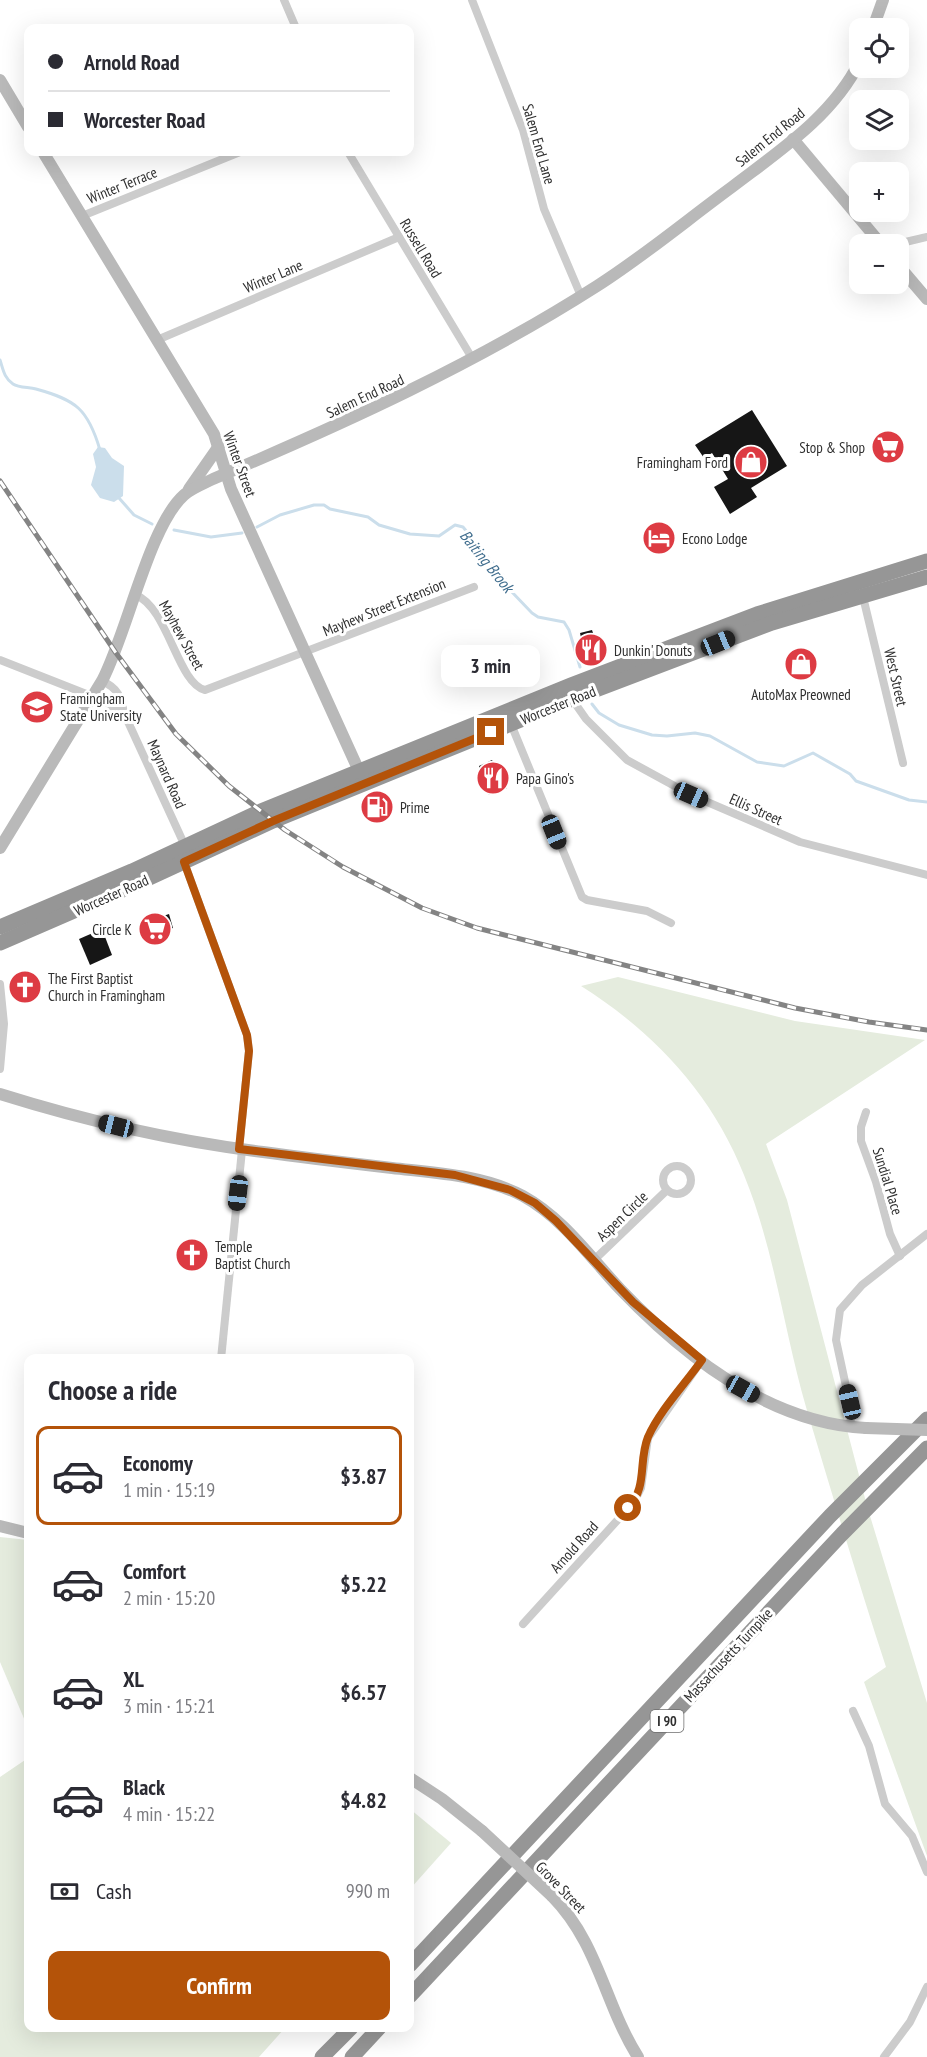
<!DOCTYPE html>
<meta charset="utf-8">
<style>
body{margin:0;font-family:"PT Sans Narrow",sans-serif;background:#f7f7f7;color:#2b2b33;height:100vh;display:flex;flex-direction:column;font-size:22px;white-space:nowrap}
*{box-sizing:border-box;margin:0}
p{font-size:20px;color:#7c7c81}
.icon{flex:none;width:33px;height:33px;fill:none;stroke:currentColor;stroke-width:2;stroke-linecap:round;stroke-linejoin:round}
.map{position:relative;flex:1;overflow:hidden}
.sheet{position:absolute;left:24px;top:1354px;width:390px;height:678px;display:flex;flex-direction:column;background:#fff;border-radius:12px;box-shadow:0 6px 24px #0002}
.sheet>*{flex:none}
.guide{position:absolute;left:24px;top:24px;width:390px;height:132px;border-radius:12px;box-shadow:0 6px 24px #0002;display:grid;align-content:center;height:132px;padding:0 24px;background:#fff}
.controls{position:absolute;left:849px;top:18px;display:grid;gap:12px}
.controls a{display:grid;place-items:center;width:60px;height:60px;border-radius:12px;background:#fff;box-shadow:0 6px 24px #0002;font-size:30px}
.end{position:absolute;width:27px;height:27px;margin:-14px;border:8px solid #b45309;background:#fff;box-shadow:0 0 0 3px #fff}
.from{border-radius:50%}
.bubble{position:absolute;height:42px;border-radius:12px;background:#fff;box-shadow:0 6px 24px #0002;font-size:20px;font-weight:600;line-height:42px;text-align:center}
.car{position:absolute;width:18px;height:36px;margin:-18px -9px;border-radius:8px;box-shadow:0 0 4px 2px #0007;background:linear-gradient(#222 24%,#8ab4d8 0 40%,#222 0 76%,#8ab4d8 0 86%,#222 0)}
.guide b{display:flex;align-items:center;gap:21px;height:57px;font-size:22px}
.guide b+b{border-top:2px solid #e1e1e2}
.guide i{width:15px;height:15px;background:#2b2b33}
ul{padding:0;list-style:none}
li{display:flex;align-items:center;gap:18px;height:99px;margin:0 12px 9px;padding:0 12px;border:3px solid transparent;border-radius:12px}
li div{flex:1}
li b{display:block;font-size:22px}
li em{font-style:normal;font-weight:600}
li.current{border-color:#b45309}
li>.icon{width:54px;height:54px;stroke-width:1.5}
h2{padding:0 24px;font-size:27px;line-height:72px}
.pay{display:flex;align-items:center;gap:15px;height:66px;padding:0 24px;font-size:22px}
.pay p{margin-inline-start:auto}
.cta{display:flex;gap:12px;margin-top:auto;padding:12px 24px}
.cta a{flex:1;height:69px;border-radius:12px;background:#b45309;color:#fff;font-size:24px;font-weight:600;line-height:69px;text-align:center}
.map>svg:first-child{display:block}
</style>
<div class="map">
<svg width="927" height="2057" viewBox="0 0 927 2057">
<rect width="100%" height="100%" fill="#fff"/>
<g fill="#e5ecde">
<path d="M618,977L795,1021L925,1040L766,1144L787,1200L867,1506L927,1703V1856L864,1682L886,1667C858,1581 832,1494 806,1407C784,1331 774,1248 744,1175C712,1094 654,1032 581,986Z"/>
<path d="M0,1537L28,1540V1728L0,1662Z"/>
<path d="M28,1758V2028H285L259,2057H0V1777Z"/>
<path d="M410,1809L451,1843L410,1889Z"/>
</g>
<path fill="#cbdeeb" d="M98,447L105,448L112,458L124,466L123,496L114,502L100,498L91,485L96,467L93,454Z"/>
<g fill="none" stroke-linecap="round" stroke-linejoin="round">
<g stroke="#cbdeeb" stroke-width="3">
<path d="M0,360C3,369 4,378 13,384C19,388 29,387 36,389C76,400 88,409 100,450"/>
<path d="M119,498L134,515L152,524"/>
<path d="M257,527L280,515L314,505H324L330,509L368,517L379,525L410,534L439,536L455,525L463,527L504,577L510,590L532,613L538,617L564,622L569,630L580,667"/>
<path d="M174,530L211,537L242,533"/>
<path d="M592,704L599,713L619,725L652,735L667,736L695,733L710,736L757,762L784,766L813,753L850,774L856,781L909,800L927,802"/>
</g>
</g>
<g fill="#161616">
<path d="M752,410L787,466L751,488L757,497L730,514L714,487L728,479L712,453L704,458L695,445Z"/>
<path d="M592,630L602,660L587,664L580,633Z"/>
<path d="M492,760L507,788L489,795L479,766Z"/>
<path d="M169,914L173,928L163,931L165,935L153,939L151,934L145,936L140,924Z"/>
<path d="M102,929L112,955L90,965L79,939Z"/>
</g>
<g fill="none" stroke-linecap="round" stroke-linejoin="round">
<g stroke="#ccc" stroke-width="8">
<path d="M284,0L296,28"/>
<path d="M472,0L523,130L544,209L581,296"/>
<path d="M348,152L472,358"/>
<path d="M82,216L240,152"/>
<path d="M897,244L927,237"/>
<path d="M157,340L399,237"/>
<path d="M136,595C168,608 178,684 205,690L474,587"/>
<path d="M863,597L903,763"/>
<path d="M0,660L94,697L124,713"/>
<path d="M102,681C118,688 121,697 124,713L185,846"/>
<path d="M572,699L586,719L627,760L691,795L800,842L927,875"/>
<path d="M511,724L582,897L587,900L647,911L671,923"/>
<path d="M184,862L247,1035L249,1051L239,1149"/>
<path d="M0,984L4,1024L0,1069"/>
<path d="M866,1112L861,1127V1141L876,1182L890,1234L900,1256"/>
<circle cx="677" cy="1180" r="14"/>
<path d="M594,1260L667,1190"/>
<path d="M221,1359L242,1150"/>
<path d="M851,1427L850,1405L836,1340L840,1310L862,1285L927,1234"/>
<path d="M523,1624L634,1502L641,1488L648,1438L702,1360"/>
<path d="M853,1711L869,1746L885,1804L912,1836L927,1872"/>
<path d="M884,2057L910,2022L927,1987"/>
</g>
<g stroke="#b9b9b9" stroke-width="12">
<path d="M873,28L883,0"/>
<path d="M0,80L28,127"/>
<path d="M793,139L881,244"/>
<path d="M43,152L214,434L231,489L359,771"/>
<path d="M898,265L927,299"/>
<path d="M189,489L219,446"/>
<path d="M0,848L102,681C127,634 149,526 184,495C192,488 203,484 213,479C345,423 475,364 597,286C644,256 687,220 732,187C779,151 833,116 860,61"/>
<path d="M0,1094C86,1121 174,1141 263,1152C306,1158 349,1163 392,1168C436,1173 483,1175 523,1196C563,1218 590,1257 620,1289C684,1356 770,1423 866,1428"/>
<path d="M0,1526L28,1533"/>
<path d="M410,1778L442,1799L482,1831"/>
<path d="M552,1896C599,1944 604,2003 638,2057"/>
</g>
<g stroke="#969696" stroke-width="15">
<path d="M0,927L132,871L261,811L571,685L757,614L927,561"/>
<path d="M0,943L136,884L273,821L572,699L772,623L927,577"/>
<path d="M410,1965L830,1516L927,1419"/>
<path d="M410,1996L842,1534L927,1448"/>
<path d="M322,2057L351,2028"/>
<path d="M352,2057L379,2028"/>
</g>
<g stroke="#848484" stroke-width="5">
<path id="rail" d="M0,481L116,653L176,734L229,786L285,830L343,867L422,908L477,928L795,1008L869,1022L927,1030"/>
</g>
<use href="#rail" stroke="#fff" stroke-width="3" stroke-dasharray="9" stroke-linecap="butt"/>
<g stroke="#b9b9b9" stroke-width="12">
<path d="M866,1428L927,1430"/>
<path d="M482,1831L552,1896"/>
</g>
</g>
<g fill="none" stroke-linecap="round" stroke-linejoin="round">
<path stroke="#b45309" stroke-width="8" d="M491,732L273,821L184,862L247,1035L249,1051L239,1149L455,1175L510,1190L535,1203L556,1221L633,1302L702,1360C685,1384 660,1410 648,1437C638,1462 648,1487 628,1508"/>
</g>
<defs>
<g id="supermarket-disc" transform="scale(1.725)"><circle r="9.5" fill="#dd3b43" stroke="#fff"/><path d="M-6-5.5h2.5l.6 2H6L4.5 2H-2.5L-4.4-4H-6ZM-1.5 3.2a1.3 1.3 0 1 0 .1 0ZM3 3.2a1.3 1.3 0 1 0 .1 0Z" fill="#fff"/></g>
<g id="shop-disc" transform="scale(1.725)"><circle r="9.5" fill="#dd3b43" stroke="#fff"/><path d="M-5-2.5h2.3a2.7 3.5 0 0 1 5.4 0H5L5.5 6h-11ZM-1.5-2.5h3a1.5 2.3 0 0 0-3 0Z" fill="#fff"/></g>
<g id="hotel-disc" transform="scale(1.725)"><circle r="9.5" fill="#dd3b43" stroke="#fff"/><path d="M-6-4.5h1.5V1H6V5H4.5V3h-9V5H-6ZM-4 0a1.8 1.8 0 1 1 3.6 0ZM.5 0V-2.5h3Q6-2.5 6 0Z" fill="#fff"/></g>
<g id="restaurant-disc" transform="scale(1.725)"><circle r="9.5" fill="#dd3b43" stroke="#fff"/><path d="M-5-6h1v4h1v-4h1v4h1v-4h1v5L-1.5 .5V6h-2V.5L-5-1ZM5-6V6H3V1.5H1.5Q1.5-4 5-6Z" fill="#fff"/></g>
<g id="university-disc" transform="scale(1.725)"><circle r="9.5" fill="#dd3b43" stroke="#fff"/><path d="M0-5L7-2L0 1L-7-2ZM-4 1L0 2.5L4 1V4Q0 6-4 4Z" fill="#fff"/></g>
<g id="fuel-disc" transform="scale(1.725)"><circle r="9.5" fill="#dd3b43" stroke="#fff"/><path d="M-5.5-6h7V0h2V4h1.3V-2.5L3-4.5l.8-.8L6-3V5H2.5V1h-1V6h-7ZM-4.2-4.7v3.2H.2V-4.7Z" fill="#fff"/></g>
<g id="church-disc" transform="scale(1.725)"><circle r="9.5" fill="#dd3b43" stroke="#fff"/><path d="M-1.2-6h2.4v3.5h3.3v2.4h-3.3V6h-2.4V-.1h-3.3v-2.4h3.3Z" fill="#fff"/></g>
</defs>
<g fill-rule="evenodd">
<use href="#supermarket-disc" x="888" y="447"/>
<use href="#shop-disc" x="751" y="462"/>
<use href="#hotel-disc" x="659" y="538"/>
<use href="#restaurant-disc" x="591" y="650"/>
<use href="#shop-disc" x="801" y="664"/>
<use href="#university-disc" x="37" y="707"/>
<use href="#restaurant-disc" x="493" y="778"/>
<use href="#fuel-disc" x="377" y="807"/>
<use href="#supermarket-disc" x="155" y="929"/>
<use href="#church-disc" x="25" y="987"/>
<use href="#church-disc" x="192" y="1255"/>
</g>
<g text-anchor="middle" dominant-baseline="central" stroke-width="6" stroke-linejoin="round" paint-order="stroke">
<rect fill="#fff" stroke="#6d6d6d" stroke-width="1.5" x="650.5" y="1710" width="33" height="22" rx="4.5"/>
<g font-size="14" font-weight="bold" fill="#2f2f2f">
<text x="667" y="1721">I 90</text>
</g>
<g font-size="15" fill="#2f2f2f" stroke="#fff">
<text transform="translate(770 137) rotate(-39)">Salem End Road</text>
<text transform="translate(539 144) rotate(74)">Salem End Lane</text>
<text transform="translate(122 185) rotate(-22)">Winter Terrace</text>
<text transform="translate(421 248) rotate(59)">Russell Road</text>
<text transform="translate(273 276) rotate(-23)">Winter Lane</text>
<text transform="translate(365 396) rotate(-25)">Salem End Road</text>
<text transform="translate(240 464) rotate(70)">Winter Street</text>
<text transform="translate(384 607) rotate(-22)">Mayhew Street Extension</text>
<text transform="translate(182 635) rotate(61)">Mayhew Street</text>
<text transform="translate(896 677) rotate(77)">West Street</text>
<text transform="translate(558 705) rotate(-22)">Worcester Road</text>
<text transform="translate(167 774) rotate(66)">Maynard Road</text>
<text transform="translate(756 809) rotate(24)">Ellis Street</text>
<text transform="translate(111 895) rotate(-24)">Worcester Road</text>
<text transform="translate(888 1181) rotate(73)">Sundial Place</text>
<text transform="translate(622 1216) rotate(-44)">Aspen Circle</text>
<text transform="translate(574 1547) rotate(-48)">Arnold Road</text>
<text transform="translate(728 1655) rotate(-47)">Massachusetts Turnpike</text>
<text transform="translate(561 1887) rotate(46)">Grove Street</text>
</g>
<g font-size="15" fill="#2f2f2f" stroke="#fff" text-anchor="start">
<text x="865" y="447" text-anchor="end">Stop &amp; Shop</text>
<text x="728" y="462" text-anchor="end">Framingham Ford</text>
<text x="682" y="538">Econo Lodge</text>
<text x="614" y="650">Dunkin' Donuts</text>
<text x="801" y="694" text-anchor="middle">AutoMax Preowned</text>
<text x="60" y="698">Framingham<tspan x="60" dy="17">State University</tspan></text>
<text x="516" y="778">Papa Gino's</text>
<text x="400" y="807">Prime</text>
<text x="132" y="929" text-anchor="end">Circle K</text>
<text x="48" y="978">The First Baptist<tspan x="48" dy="17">Church in Framingham</tspan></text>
<text x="215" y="1246">Temple<tspan x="215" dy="17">Baptist Church</tspan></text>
</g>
<g font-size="16" font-style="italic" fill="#416e8e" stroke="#fff">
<text transform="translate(487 561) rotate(51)">Baiting Brook</text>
</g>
</g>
</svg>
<div class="controls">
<a><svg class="icon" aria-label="locate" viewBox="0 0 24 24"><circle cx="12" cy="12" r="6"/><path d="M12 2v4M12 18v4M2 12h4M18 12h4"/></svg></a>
<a><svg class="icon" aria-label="layers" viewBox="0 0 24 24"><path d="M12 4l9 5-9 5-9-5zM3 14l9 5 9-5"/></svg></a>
<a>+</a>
<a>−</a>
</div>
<i class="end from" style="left:628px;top:1508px"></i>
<i class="end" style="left:491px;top:732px"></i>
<div class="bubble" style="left:441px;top:645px;width:99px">3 min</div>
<i class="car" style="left:718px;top:643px;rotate:68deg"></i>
<i class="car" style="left:691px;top:795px;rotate:114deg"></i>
<i class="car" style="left:554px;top:832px;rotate:158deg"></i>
<i class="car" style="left:116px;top:1126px;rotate:284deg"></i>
<i class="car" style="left:238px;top:1193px;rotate:187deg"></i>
<i class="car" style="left:743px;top:1389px;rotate:119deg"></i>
<i class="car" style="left:850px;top:1402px;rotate:347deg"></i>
<div class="guide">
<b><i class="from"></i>Arnold Road</b>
<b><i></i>Worcester Road</b>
</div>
<section class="sheet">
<h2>Choose a ride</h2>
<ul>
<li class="current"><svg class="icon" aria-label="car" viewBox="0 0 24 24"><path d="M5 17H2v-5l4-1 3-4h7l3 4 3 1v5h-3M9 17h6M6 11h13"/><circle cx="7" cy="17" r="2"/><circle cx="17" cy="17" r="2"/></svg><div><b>Economy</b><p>1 min · 15:19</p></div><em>$3.87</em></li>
<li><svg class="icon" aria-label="car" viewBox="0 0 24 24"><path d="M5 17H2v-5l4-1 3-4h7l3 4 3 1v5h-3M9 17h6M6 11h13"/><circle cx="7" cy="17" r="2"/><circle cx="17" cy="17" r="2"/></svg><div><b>Comfort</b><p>2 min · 15:20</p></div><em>$5.22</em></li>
<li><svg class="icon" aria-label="car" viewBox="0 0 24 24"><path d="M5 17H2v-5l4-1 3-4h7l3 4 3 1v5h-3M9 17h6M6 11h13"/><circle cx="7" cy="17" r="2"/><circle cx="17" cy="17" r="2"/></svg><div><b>XL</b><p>3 min · 15:21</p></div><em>$6.57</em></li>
<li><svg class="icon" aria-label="car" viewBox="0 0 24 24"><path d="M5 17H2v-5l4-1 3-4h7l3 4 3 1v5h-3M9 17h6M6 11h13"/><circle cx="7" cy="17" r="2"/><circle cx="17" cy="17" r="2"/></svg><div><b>Black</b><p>4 min · 15:22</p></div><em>$4.82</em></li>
</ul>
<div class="pay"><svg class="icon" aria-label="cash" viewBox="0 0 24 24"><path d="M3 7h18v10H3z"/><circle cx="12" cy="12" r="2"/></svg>Cash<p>990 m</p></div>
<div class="cta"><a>Confirm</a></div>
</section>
</div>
